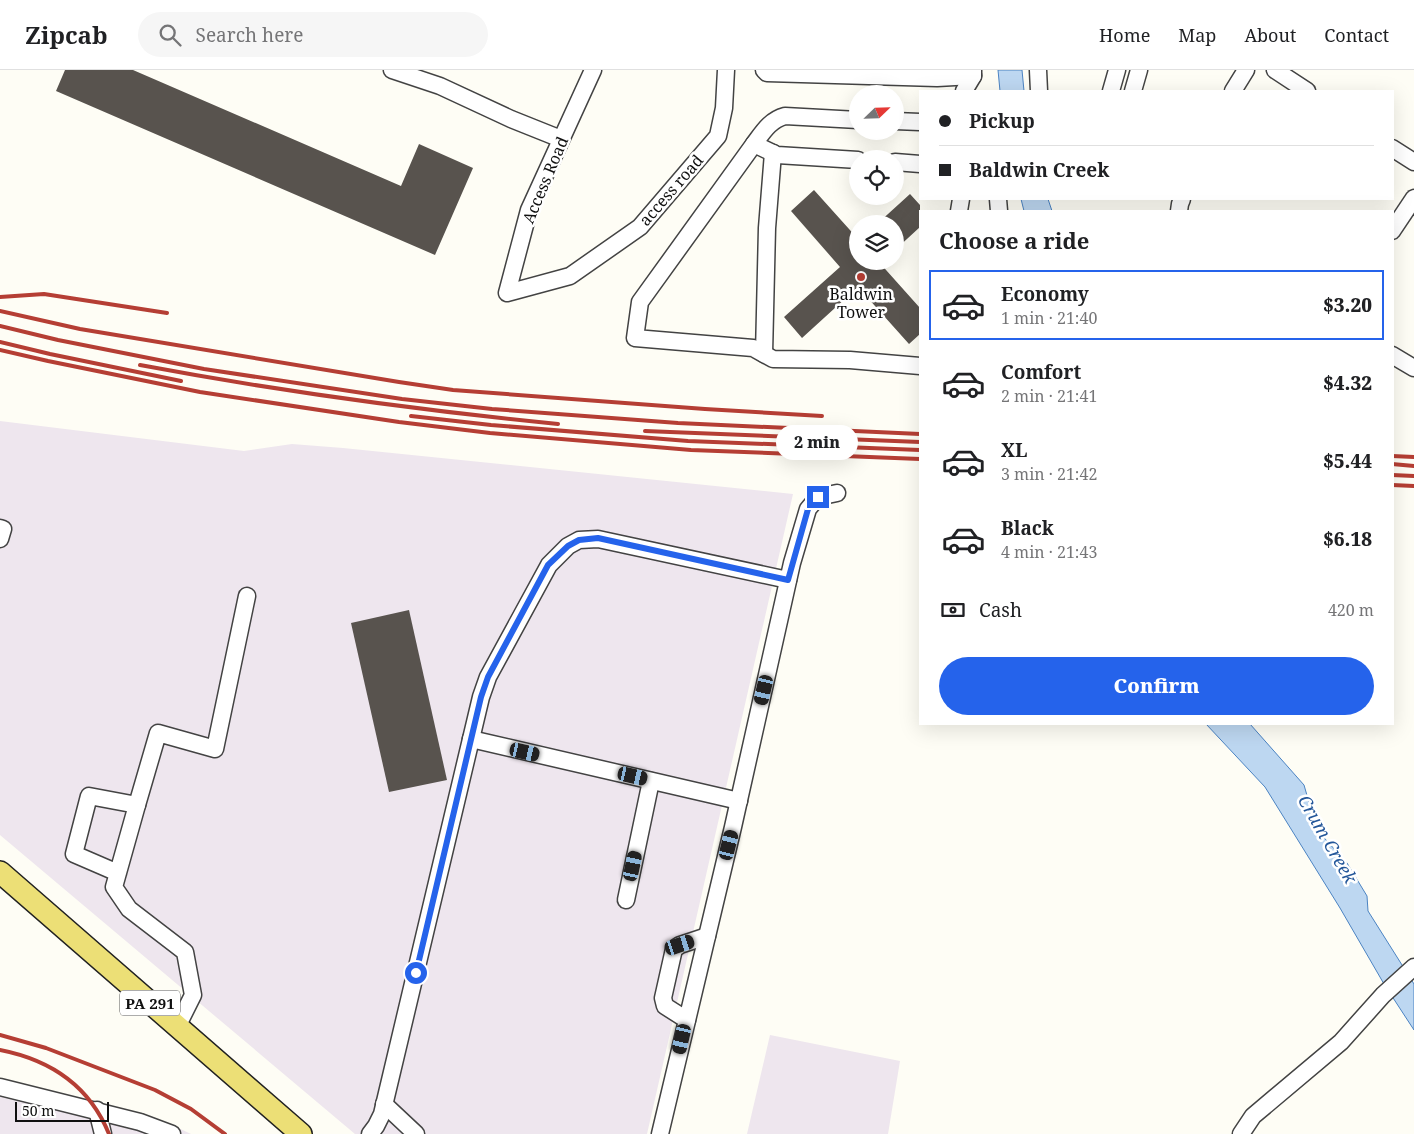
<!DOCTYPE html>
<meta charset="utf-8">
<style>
body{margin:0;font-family:"Noto Serif",serif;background:#f6f6f6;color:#202124;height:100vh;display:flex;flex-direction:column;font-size:19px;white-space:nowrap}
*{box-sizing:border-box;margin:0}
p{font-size:16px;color:#757577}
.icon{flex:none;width:28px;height:28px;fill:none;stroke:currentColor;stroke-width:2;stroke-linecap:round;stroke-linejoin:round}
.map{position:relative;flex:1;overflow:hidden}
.side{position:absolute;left:919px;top:140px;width:475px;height:515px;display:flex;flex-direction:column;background:#fff;border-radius:0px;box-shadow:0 5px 20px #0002}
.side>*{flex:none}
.hud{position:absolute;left:919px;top:20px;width:475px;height:110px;border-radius:0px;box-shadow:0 5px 20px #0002;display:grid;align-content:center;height:110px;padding:0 20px;background:#fff}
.needle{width:32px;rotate:67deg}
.controls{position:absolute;left:849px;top:15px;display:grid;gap:10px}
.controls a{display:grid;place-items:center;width:55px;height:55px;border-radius:50%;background:#fff;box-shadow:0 5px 20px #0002;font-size:25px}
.scale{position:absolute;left:15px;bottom:12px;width:94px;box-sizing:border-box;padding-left:5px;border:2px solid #101010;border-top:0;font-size:14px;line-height:18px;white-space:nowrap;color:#101010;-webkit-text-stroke:4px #fff;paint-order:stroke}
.end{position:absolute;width:22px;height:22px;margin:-11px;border:6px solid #2563eb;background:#fff;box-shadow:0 0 0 2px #fff}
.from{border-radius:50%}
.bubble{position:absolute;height:35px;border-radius:18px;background:#fff;box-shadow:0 5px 20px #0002;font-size:16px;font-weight:800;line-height:35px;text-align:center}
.car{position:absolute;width:15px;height:30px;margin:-15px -8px;border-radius:6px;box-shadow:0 0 4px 1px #0007;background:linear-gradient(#222 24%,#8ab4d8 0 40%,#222 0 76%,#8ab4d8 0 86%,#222 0)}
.hud b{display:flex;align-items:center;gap:18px;height:48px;font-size:19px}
.hud b+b{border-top:1px solid #e0e0e0}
.hud i{width:12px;height:12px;background:#202124}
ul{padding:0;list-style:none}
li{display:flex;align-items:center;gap:15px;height:70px;margin:0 10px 8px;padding:0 10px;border:2px solid transparent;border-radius:0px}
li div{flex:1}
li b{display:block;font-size:19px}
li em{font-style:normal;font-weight:800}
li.on{border-color:#2563eb}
li>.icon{width:45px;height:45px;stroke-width:1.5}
h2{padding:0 20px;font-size:22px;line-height:60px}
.pay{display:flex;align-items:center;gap:12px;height:55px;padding:0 20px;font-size:19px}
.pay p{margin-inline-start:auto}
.primary-button{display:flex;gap:10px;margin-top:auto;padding:10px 20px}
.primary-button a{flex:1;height:58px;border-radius:30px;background:#2563eb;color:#fff;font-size:20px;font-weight:800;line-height:58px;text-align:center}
header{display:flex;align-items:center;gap:30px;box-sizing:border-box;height:70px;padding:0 25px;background:#fff;border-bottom:1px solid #e0e0e0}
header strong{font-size:24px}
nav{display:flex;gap:28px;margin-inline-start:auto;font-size:18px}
.search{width:350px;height:45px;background:#f6f6f6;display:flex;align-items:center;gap:12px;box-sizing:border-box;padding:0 18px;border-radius:28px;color:#757577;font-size:19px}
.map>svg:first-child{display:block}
</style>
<header>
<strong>Zipcab</strong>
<div class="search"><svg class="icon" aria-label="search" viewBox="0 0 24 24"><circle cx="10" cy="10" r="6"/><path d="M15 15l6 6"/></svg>Search here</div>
<nav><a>Home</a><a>Map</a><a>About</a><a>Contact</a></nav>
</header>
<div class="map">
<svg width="1414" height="1064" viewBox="0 0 1414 1064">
<rect width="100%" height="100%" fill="#fefdf5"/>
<g fill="#eee6ee">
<path d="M0,351L244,381L292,374L343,378L793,424L647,1064H355L0,765Z"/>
<path d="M770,965L900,991L888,1064H747Z"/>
<path d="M0,1009L132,1041L166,1052L191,1064H0Z"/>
</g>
<g fill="#bdd7f1" stroke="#4b83c2">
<path d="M998,0H1022L1024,21H1000Z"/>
<path d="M1021,129H1048L1052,141H1024Z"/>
<path d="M1206,654H1250L1304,715L1317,760L1347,793L1367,826L1368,841L1414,914V960L1384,914L1340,838L1265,717Z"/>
</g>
<g fill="#58534e">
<path d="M65,0H133L401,116L419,74L473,98L435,185L56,21Z"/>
<path d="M814,120L858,169V191H878L920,238V264L909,274L858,217L802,268L784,247L840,197L791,141Z"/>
<path d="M910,124L920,135V157L895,180V154H877Z"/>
<path d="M409,540L447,710L389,722L351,553Z"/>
</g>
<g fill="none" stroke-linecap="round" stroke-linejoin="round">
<g stroke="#434343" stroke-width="19">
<g id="minor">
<path d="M392,0L440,16L511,49L561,69"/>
<path d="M593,0L529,140L507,223L570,206L640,157L718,66L724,38L726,0"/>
<path d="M764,0L767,3L937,8L973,6"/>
<path d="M1038,0L1039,21"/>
<path d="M1275,0L1307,21"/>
<path d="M964,21L973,6V0"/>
<path d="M1111,21L1117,0"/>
<path d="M1133,21L1139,0"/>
<path d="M1233,21L1246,0"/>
<path d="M895,51L920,52"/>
<path d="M754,74C763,62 770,50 785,46L858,50"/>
<path d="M1392,78L1414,92"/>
<path d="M858,90L777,85L754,74L640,232L635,268L753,278L773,289L850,290L920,296"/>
<path d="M895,92L920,94"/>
<path d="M998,129L999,141"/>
<path d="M959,141L961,129"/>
<path d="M1179,141L1180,134L1182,129"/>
<path d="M1392,161L1414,128"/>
<path d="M764,284L767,158L773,83"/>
<path d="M1392,285L1414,298"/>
<path d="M0,458L3,459L0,469"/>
<path d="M471,669L739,731"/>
<path d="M137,735L158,663L215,679L247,526"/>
<path d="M118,803L74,784L89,726L137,735L114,817L129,839L185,882L193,925L177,957"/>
<path d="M626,830L651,711"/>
<path d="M687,950L665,936L663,928L674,879L680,875L707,866"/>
<path d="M0,1017L140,1052L172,1064"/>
<path d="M384,1034L416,1064"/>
<path d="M97,1040L103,1064"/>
<path d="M370,1064L376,1056L382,1044L481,627L488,607L549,495L568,476L579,470L598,469L788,510"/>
<path d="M660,1064L733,757L792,493L808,439L818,427L837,423"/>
<path d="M1241,1064L1253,1046L1341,972L1383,925L1414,897"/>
</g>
</g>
<g stroke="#212121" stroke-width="24">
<path id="major" d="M0,802L301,1064"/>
</g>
<use href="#minor" stroke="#fff" stroke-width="16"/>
<use href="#major" stroke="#ecdf76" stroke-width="21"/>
<g stroke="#b53e34" stroke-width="4">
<path d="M0,227L44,224L167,243"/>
<path d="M0,241L80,259L399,312L453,320L705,339L822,346"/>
<path d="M0,256L58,270L204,299L402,329L492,339L678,353L920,364"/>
<path d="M0,272L50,284L181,311"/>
<path d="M0,280L48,291L200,322L399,352L490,363L691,380L920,389"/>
<path d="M140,295C278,321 418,340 558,354"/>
<path d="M411,346L491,355L688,371L920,380"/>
<path d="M645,361L920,372"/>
<path d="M1392,386L1414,387"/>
<path d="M1392,394L1414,396"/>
<path d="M1392,405L1414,406"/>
<path d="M1392,415L1414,416"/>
<path d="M0,965L46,978L155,1020L191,1039L225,1064"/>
<path d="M0,980C51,990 89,1015 109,1064"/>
</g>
</g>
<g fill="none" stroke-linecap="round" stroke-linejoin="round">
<path stroke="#2563eb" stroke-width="6" d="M416,903L481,627L488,607L548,495L568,476L579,470L598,468L788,510L808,439L818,427"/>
</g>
<circle fill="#b53e34" stroke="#fff" stroke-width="2" cx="861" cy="207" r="5"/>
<g text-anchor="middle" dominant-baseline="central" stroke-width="5" stroke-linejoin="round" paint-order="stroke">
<rect fill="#fff" stroke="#585858" stroke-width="1" x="120" y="920.5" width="60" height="25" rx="4"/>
<g font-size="15" font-weight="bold" fill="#101010">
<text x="150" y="933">PA 291</text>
</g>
<g font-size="16" fill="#101010" stroke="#fff">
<text transform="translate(545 110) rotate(-67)">Access Road</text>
<text transform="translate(671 120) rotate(-49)">access road</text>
</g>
<g font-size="16" fill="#101010" stroke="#fff">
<text x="861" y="224">Baldwin<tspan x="861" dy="18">Tower</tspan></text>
</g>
<g font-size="18" font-style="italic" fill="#235699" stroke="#fff">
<text transform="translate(1328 769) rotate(60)">Crum Creek</text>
</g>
</g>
</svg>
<div class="controls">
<a><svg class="needle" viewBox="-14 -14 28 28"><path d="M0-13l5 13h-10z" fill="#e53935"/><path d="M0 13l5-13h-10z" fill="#757577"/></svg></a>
<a><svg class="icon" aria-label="locate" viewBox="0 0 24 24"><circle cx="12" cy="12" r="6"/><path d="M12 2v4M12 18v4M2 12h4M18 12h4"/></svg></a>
<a><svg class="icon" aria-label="layers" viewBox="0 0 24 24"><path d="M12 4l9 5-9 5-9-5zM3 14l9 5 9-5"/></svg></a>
</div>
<div class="scale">50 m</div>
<i class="end from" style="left:416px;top:903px"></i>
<i class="end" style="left:818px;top:427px"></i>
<div class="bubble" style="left:776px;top:355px;width:82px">2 min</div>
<i class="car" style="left:764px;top:620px;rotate:193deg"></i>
<i class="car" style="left:525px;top:682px;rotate:103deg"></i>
<i class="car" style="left:633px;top:706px;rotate:103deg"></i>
<i class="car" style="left:729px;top:775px;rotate:14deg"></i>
<i class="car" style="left:633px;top:796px;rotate:12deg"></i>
<i class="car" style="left:680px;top:875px;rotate:72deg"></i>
<i class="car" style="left:682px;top:969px;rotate:193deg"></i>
<div class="hud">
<b><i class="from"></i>Pickup</b>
<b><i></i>Baldwin Creek</b>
</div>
<section class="side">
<h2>Choose a ride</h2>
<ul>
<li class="on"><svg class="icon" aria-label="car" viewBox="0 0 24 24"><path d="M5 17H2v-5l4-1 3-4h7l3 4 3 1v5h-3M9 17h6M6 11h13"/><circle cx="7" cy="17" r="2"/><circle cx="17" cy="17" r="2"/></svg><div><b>Economy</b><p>1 min · 21:40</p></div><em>$3.20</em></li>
<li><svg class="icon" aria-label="car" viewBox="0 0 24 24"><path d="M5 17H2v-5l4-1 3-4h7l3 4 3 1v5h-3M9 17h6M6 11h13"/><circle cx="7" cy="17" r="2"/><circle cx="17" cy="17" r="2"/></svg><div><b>Comfort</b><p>2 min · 21:41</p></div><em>$4.32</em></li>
<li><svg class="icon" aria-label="car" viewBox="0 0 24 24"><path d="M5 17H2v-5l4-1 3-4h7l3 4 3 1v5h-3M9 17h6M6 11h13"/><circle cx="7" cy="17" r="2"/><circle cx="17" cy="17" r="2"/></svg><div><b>XL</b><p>3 min · 21:42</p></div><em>$5.44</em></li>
<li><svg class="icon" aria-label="car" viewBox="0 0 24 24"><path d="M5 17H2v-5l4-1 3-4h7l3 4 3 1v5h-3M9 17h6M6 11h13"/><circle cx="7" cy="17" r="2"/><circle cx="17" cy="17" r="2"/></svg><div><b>Black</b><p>4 min · 21:43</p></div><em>$6.18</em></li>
</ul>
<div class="pay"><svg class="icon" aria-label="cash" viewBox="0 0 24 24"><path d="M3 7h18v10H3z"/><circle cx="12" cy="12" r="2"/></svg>Cash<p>420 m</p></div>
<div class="primary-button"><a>Confirm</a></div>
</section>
</div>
